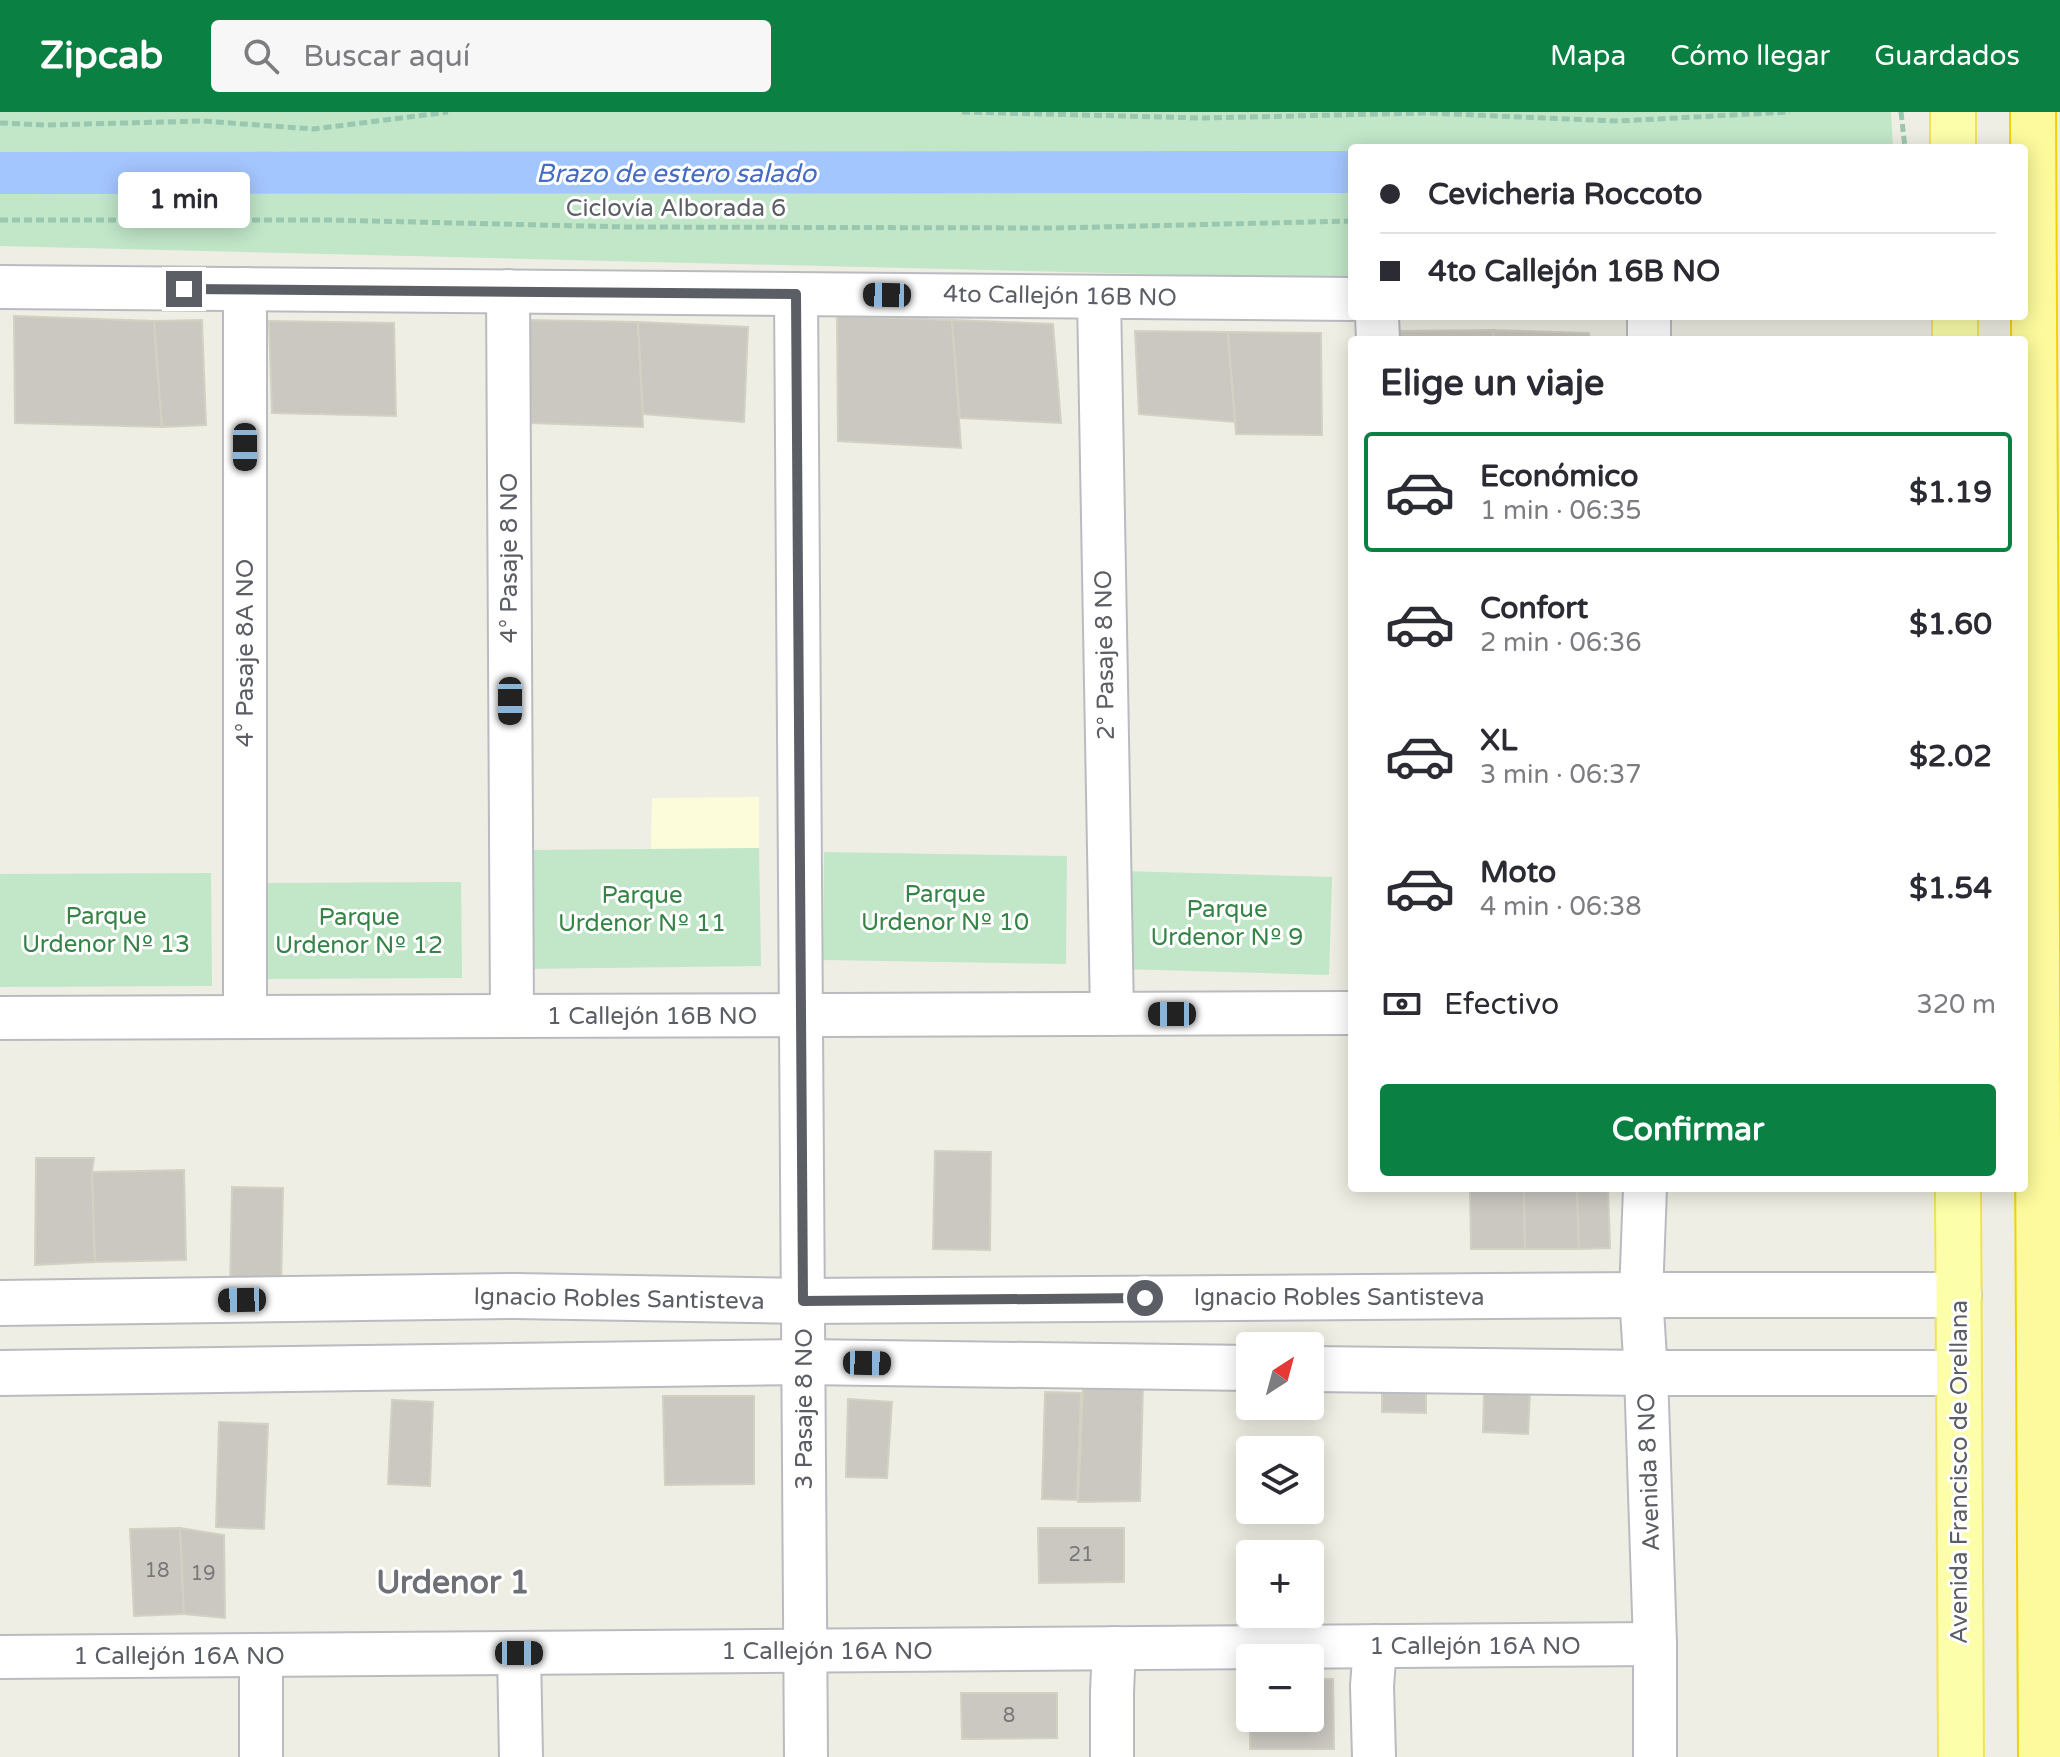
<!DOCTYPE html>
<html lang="es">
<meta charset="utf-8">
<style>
body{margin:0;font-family:"Varela Round",sans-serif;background:#f7f7f7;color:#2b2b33;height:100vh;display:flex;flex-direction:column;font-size:30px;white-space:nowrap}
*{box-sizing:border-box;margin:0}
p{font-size:26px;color:#7c7c81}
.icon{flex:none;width:44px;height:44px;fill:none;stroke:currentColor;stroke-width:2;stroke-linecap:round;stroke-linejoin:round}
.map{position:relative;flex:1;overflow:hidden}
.sheet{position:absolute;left:1348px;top:224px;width:680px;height:856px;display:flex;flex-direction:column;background:#fff;border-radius:8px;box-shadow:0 4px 20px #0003}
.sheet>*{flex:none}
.guide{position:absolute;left:1348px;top:32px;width:680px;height:176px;border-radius:8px;box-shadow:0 4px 20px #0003;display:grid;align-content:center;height:176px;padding:0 32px;background:#fff}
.needle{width:52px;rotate:36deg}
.buttons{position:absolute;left:1236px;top:1220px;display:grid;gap:16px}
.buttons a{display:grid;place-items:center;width:88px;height:88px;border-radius:8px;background:#fff;box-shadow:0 4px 20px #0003;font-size:40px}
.end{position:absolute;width:36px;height:36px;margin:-18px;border:10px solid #5c5e65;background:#fff;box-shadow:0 0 0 4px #fff}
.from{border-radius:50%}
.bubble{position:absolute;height:56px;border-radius:8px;background:#fff;box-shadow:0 4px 20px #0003;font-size:26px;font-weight:800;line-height:56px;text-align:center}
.car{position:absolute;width:24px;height:48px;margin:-24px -12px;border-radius:10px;box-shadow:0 0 6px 2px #0007;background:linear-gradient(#222 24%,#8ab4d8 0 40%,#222 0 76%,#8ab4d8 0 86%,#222 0)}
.guide b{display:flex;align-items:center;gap:28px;height:76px;font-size:30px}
.guide b+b{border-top:2px solid #e1e1e2}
.guide i{width:20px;height:20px;background:#2b2b33}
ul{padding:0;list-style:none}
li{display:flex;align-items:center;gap:24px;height:120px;margin:0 16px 12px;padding:0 16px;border:4px solid transparent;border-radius:8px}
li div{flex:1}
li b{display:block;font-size:30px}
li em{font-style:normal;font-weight:800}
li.current{border-color:#0b8043}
li>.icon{width:72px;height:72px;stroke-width:1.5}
h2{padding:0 32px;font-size:36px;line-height:96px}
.pay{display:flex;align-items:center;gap:20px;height:88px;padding:0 32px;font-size:30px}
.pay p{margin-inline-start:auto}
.cta{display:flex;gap:16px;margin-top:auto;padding:16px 32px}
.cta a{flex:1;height:92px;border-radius:8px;background:#0b8043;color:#fff;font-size:32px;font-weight:800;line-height:92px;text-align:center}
header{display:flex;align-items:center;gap:48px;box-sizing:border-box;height:112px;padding:0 40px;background:#0b8043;color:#fff}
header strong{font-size:38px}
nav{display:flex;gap:44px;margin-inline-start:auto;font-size:28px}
.search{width:560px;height:72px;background:#f7f7f7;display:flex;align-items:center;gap:20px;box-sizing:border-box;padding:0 28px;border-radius:8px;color:#7c7c81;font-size:30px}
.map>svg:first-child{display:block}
</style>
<header>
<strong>Zipcab</strong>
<div class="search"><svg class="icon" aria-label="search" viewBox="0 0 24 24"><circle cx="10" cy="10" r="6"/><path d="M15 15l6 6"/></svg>Buscar aquí</div>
<nav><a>Mapa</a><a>Cómo llegar</a><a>Guardados</a></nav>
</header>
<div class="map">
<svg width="2060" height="1645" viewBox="0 0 2060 1645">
<rect width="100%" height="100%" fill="#efeee4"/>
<path fill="#fdfcda" d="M759,685V736L651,738L652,686Z"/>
<g fill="#c1e6c8">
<path d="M0,0H1891L1893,36H1352V167L0,134Z"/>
<path d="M759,736L761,854L524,857L523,738Z"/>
<path d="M824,740L1067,744L1066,852L823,848Z"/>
<path d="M1124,759L1332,765L1329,863L1121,857Z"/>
<path d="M211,761L212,874L0,875V762Z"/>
<path d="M461,770L462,866L257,867L256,771Z"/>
</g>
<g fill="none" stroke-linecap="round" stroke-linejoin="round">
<path stroke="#a4c6fe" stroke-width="42" d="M0,61L1352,60"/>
</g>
<g fill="#cac8c1" stroke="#d3d1c2" stroke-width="2">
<path d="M14,204L154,209L162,315L15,311Z"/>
<path d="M837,204L952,208L961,336L838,329Z"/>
<path d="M202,208L206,313L162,315L154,209Z"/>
<path d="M526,208L638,210L643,315L531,311Z"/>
<path d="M952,208L1053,212L1061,311L960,306Z"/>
<path d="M269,209L394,211L396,304L272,301Z"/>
<path d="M638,210L748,215L744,310L643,302Z"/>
<path d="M1493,218L1589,221L1590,228H1494Z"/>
<path d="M1493,218L1494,228H1393V219Z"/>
<path d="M1135,219L1228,220L1235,310L1139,302Z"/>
<path d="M1228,220L1321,221L1322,323L1236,322Z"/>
<path d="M935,1039L991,1040L990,1138L933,1137Z"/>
<path d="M36,1046H94L92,1060L95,1150L35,1153Z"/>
<path d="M184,1058L186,1148L95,1150L92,1060Z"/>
<path d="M232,1075L283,1076L281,1180L230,1179Z"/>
<path d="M1470,1076H1524L1525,1137H1471Z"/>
<path d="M1524,1076H1577L1579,1137H1525Z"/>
<path d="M1577,1076H1608L1610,1136L1579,1137Z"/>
<path d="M1143,1273L1140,1389L1078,1390L1083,1277Z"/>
<path d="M1426,1275V1301L1382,1300V1276Z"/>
<path d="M1045,1280L1081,1281L1077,1388L1042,1387Z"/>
<path d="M1484,1280L1530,1282L1528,1322L1483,1320Z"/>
<path d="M663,1284H754V1372L665,1373Z"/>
<path d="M848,1287L892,1290L887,1366L846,1365Z"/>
<path d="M392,1288L433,1290L430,1374L388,1372Z"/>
<path d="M219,1310L268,1312L264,1417L216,1415Z"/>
<path d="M180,1416L184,1502L134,1504L130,1417Z"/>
<path d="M180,1416L224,1423L225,1506L184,1502Z"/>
<path d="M1038,1416H1124V1470L1039,1471Z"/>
<path d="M1310,1567H1333L1334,1637H1250V1606H1310Z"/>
<path d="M961,1581H1057V1626L962,1627Z"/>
</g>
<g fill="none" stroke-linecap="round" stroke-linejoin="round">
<g stroke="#b9bbc0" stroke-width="46">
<g id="minor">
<path d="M0,175L1352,187"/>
<path d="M508,179L512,904"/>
<path d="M796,182L806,1645"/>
<path d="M1099,185L1112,902"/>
<path d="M1377,204L1378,228"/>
<path d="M1649,204V228"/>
<path d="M245,905V177"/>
<path d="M0,906L1352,901"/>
<path d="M1645,1076L1641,1183L1646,1261L1655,1532V1645"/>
<path d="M519,1541L521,1645"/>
<path d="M261,1543V1645"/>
<path d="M0,1545L1655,1532"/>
<path d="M1112,1645V1580L1114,1536"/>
<path d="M1374,1645L1372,1574L1375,1534"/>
</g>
</g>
<g stroke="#b9bbc0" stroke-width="48">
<g id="tertiary">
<path d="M0,1191L515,1184L803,1189L1641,1183H1959"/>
<path d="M1310,1257L1646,1261H1959"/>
<path d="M0,1261L803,1250L1250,1256"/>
</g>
</g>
<g stroke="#f0e35b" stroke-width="48">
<g id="primary">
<path d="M1953,0V36"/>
<path d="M1955,204V228"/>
<path d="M1958,1076L1961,1645"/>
</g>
</g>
<g stroke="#f1d302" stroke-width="48">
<path id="trunk" d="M2033,0L2041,1645"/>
</g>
<g stroke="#9ac7af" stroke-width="5" stroke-dasharray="8 4" stroke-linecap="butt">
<path d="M962,0L1202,6L1427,1L1618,9L1790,0"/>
<path d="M1901,0L1905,36"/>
<path d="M0,11L46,13L203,9L313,17L448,0"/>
<path d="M0,108H329L627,115L1056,116L1352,109"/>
</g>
<use href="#minor" stroke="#fff" stroke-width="42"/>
<use href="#tertiary" stroke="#fff" stroke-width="44"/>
<use href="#primary" stroke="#fcfea9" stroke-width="44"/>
<use href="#trunk" stroke="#fcfa9c" stroke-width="44"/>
</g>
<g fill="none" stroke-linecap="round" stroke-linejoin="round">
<path stroke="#5c5e65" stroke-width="10" d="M184,177L796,182L803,1189L1145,1186"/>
</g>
<g text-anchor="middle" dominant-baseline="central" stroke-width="6" stroke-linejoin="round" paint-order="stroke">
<g font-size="20" fill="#78787c">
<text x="1081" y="1443">21</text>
<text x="157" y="1459">18</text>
<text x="203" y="1462">19</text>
<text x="1009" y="1604">8</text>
</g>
<g font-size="24" fill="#5c5e65" stroke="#fff">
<text x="676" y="96">Ciclovía Alborada 6</text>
<text transform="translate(1060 184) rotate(1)">4to Callejón 16B NO</text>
<text transform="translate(509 446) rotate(-90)">4° Pasaje 8 NO</text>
<text transform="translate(245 541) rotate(-90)">4° Pasaje 8A NO</text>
<text transform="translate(1105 543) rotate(-91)">2° Pasaje 8 NO</text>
<text x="652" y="904">1 Callejón 16B NO</text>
<text x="1339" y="1185">Ignacio Robles Santisteva</text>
<text transform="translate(619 1187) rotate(1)">Ignacio Robles Santisteva</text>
<text transform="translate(804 1297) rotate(-90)">3 Pasaje 8 NO</text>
<text transform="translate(1649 1360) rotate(-92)">Avenida 8 NO</text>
<text transform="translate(1959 1360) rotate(-90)">Avenida Francisco de Orellana</text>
<text x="1475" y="1534">1 Callejón 16A NO</text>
<text x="827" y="1539">1 Callejón 16A NO</text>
<text x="179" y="1544">1 Callejón 16A NO</text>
</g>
<g font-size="24" fill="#358347" stroke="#fff">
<text x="945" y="782">Parque<tspan x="945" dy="28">Urdenor Nº 10</tspan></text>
<text x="642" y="783">Parque<tspan x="642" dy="28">Urdenor Nº 11</tspan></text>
<text x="1227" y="797">Parque<tspan x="1227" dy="28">Urdenor Nº 9</tspan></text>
<text x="106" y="804">Parque<tspan x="106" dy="28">Urdenor Nº 13</tspan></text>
<text x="359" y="805">Parque<tspan x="359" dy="28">Urdenor Nº 12</tspan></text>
</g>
<g font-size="26" font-style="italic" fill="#466bc2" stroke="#fff">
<text x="676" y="61">Brazo de estero salado</text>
</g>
<g font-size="32" font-weight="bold" fill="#6d7077" stroke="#fff">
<text x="453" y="1471">Urdenor 1</text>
</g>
</g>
</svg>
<div class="buttons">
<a><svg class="needle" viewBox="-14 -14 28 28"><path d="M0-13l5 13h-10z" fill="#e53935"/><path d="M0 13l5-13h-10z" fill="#7c7c81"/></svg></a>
<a><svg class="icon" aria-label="layers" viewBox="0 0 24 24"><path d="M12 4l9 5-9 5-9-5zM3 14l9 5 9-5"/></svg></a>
<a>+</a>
<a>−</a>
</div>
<i class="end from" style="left:1145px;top:1186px"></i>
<i class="end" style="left:184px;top:177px"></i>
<div class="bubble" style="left:118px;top:60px;width:132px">1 min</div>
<i class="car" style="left:887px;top:183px;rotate:271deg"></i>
<i class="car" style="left:245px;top:335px;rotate:180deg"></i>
<i class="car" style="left:510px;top:589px;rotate:180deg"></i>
<i class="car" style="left:1172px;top:902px;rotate:270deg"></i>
<i class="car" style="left:242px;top:1188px;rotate:269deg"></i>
<i class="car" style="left:867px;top:1251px;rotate:91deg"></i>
<i class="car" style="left:519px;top:1541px;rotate:90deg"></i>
<div class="guide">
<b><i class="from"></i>Cevicheria Roccoto</b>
<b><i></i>4to Callejón 16B NO</b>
</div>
<section class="sheet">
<h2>Elige un viaje</h2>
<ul>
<li class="current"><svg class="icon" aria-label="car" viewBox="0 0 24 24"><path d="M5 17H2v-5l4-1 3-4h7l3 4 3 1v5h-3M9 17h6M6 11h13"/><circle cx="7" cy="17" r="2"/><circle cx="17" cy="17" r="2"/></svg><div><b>Económico</b><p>1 min · 06:35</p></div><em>$1.19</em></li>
<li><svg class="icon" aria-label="car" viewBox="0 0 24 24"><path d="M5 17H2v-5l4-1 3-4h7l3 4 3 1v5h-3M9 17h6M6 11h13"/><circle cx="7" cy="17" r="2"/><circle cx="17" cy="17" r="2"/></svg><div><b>Confort</b><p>2 min · 06:36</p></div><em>$1.60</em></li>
<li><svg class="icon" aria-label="car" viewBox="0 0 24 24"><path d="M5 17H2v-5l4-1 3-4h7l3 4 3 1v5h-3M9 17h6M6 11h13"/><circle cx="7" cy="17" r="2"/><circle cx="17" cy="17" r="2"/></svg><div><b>XL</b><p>3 min · 06:37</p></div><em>$2.02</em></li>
<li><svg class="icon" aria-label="car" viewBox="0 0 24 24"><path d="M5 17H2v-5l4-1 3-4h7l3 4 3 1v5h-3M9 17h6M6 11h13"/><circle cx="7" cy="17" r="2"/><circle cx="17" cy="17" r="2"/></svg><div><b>Moto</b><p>4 min · 06:38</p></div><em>$1.54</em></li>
</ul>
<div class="pay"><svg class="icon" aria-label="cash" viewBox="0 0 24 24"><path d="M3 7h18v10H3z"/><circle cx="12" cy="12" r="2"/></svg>Efectivo<p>320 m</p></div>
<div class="cta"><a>Confirmar</a></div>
</section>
</div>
